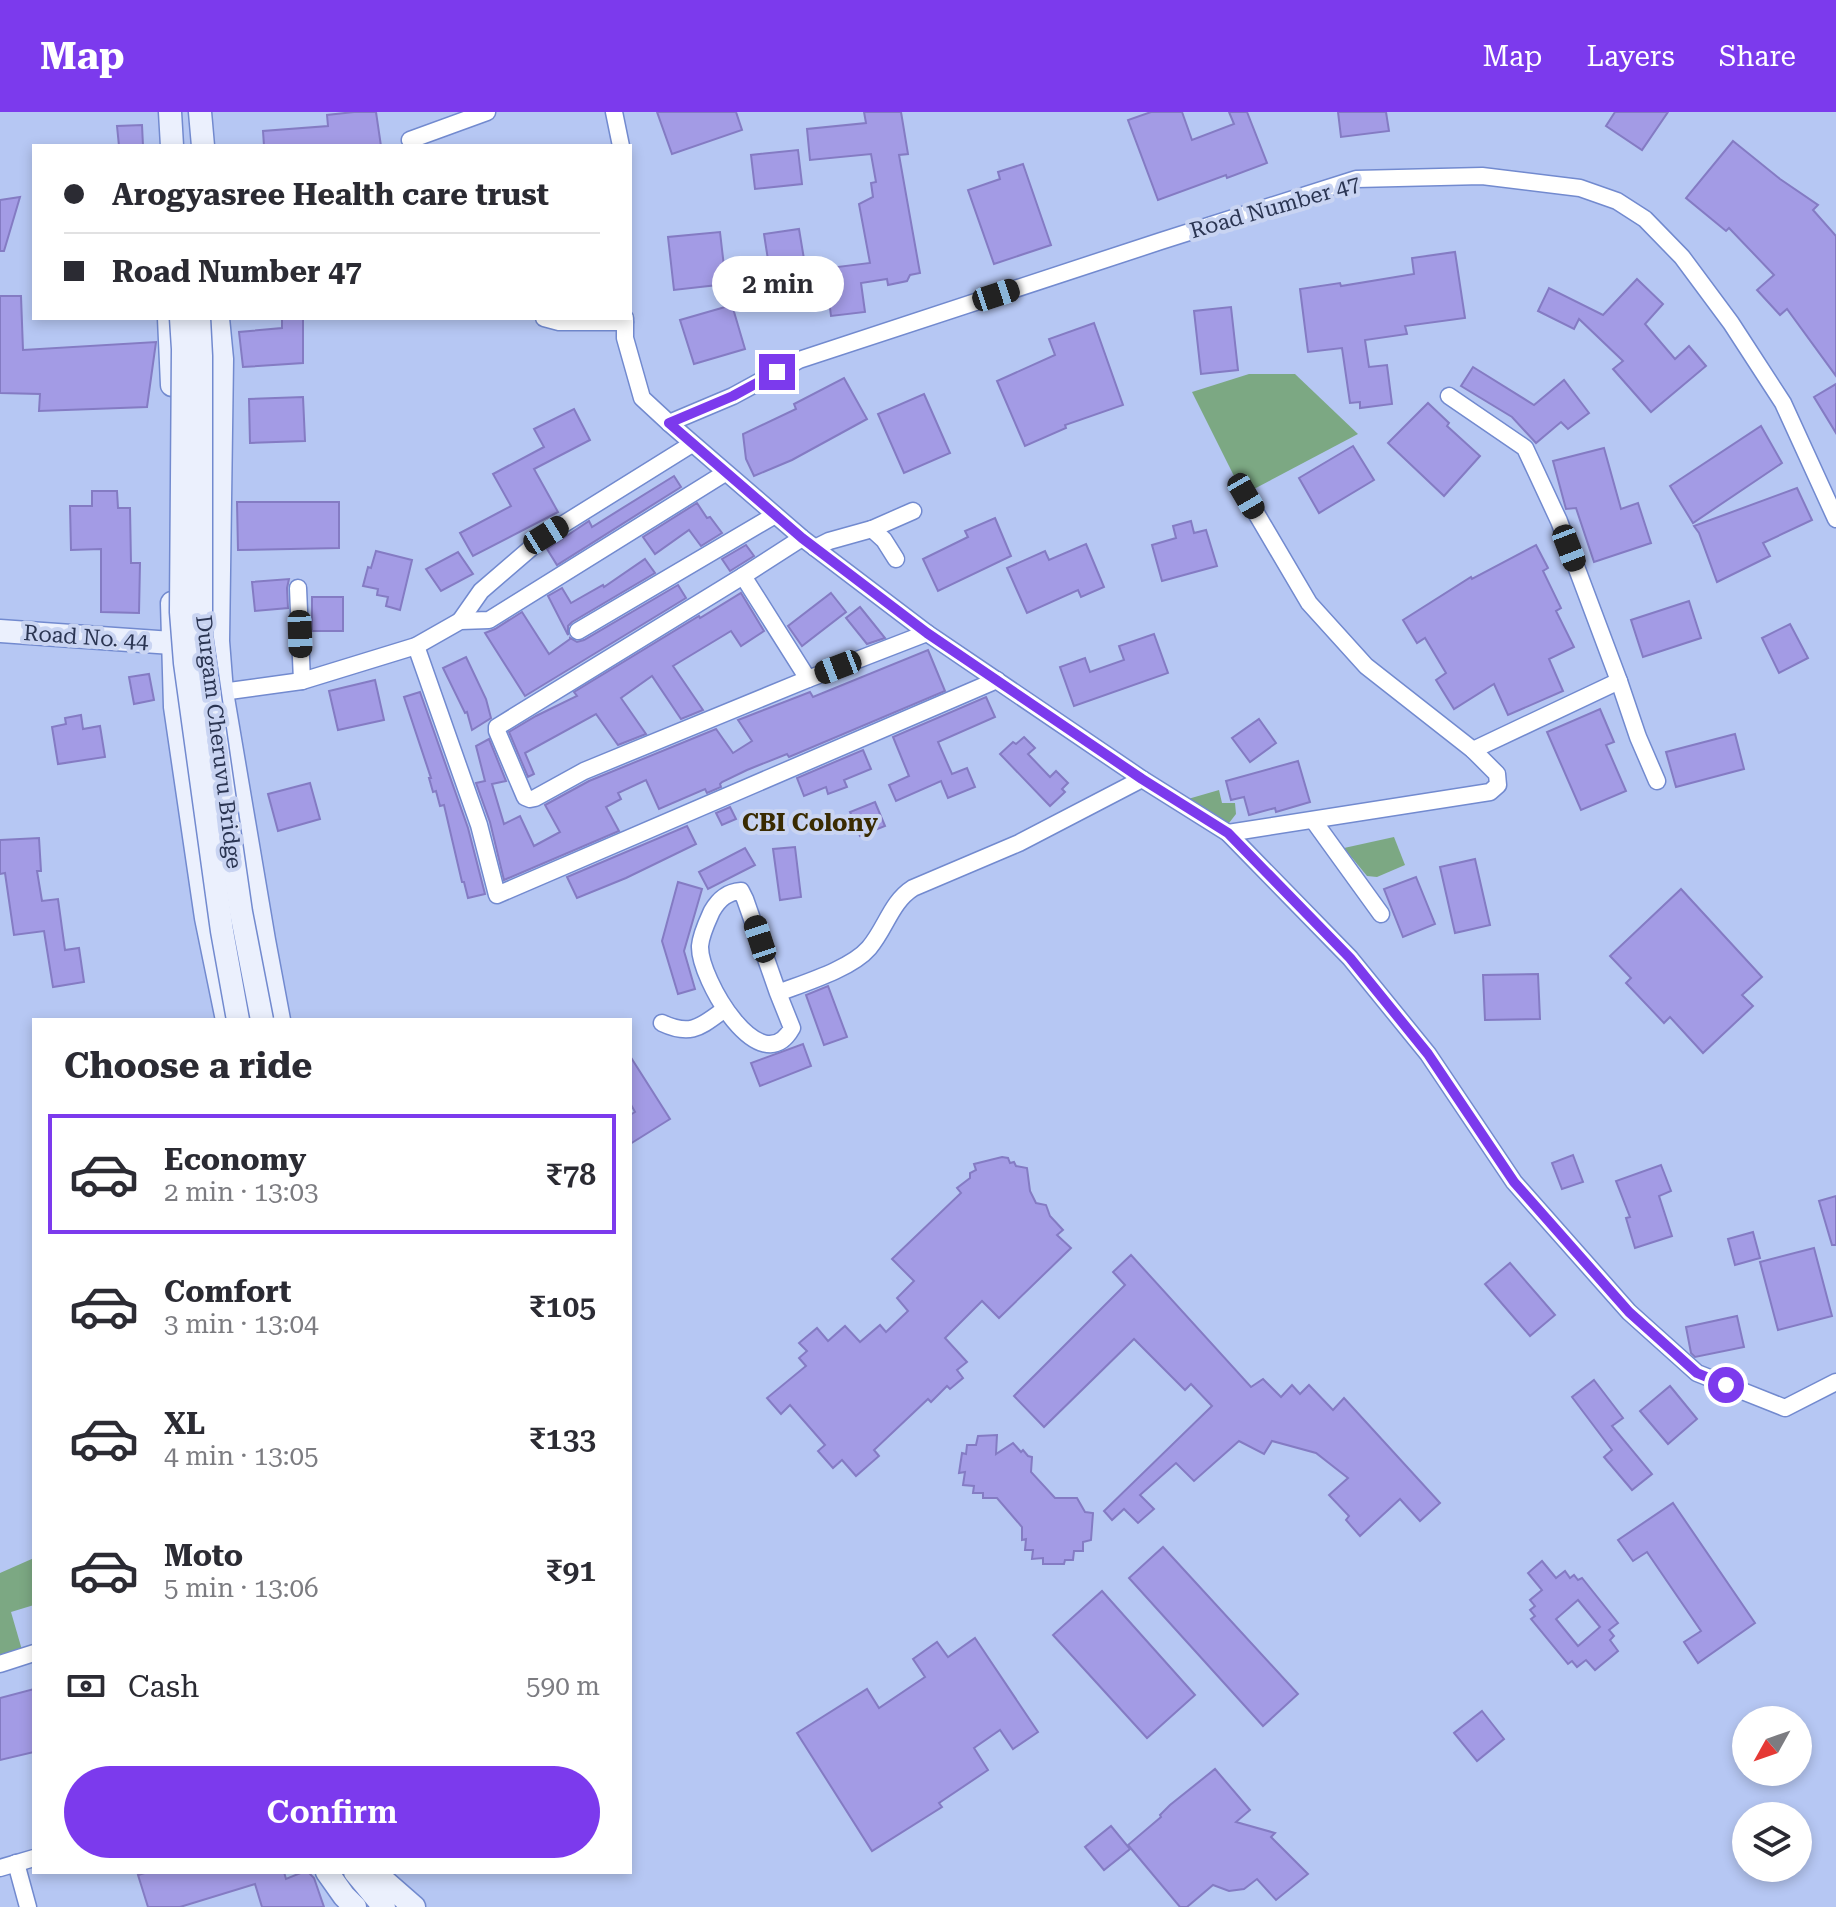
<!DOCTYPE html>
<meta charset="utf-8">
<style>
body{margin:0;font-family:"Roboto Serif",serif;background:#f2f2f3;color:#2b2b33;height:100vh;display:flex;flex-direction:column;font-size:30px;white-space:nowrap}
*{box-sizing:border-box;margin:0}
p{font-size:26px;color:#7c7c81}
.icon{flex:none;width:44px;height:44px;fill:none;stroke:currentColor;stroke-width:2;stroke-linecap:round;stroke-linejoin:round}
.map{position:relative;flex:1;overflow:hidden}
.drawer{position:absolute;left:32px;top:906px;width:600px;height:856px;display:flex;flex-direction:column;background:#fff;border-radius:0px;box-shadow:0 4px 12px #0003}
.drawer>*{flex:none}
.top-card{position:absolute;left:32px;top:32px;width:600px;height:176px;border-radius:0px;box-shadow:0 4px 12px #0003;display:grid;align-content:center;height:176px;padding:0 32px;background:#fff}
.needle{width:52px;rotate:230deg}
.buttons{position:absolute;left:1732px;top:1594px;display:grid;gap:16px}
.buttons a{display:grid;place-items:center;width:80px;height:80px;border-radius:50%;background:#fff;box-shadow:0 4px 12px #0003;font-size:40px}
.end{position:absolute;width:36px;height:36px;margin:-18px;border:10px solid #7c3aed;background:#fff;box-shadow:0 0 0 4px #fff}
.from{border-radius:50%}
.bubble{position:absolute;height:56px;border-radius:28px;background:#fff;box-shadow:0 4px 12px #0003;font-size:26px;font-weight:600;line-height:56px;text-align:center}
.car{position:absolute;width:24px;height:48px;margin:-24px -12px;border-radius:10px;box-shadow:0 0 6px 2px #0007;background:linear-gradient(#222 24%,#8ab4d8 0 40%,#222 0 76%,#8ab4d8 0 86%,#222 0)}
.top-card b{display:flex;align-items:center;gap:28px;height:76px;font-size:30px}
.top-card b+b{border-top:2px solid #e1e1e2}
.top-card i{width:20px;height:20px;background:#2b2b33}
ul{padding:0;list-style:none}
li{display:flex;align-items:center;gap:24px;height:120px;margin:0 16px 12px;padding:0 16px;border:4px solid transparent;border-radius:0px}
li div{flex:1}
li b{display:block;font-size:30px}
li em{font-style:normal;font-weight:600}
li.active{border-color:#7c3aed}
li>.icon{width:72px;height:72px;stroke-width:1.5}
h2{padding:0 32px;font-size:36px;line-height:96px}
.pay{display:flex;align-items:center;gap:20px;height:88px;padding:0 32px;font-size:30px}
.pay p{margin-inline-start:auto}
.action{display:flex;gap:16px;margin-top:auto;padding:16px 32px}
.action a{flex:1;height:92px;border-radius:48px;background:#7c3aed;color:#fff;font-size:32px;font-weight:600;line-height:92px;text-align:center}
header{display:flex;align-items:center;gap:48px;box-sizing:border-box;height:112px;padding:0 40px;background:#7c3aed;color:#fff}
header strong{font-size:38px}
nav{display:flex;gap:44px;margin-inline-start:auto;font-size:28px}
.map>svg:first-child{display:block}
</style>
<header>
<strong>Map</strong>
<nav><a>Map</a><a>Layers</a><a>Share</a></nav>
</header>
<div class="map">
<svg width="1836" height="1795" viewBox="0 0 1836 1795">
<rect width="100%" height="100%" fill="#b6c7f3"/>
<g fill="#7ca883">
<path d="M1249,262H1295L1358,322L1254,377L1238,372L1192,280Z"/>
<path d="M1219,678L1222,691H1235L1236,702L1229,711L1220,713L1188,687Z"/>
<path d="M1394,725L1405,753L1377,765L1367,764L1344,736Z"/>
<path d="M34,1446V1493L11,1500L22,1538L0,1544V1461Z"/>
</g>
<g fill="#a39be5" stroke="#847bc3" stroke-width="2" fill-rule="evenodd">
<path d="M354,0H376L381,34H264L263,19L328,14L327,3Z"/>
<path d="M657,0H736L742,18L672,42Z"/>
<path d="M864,0H901L908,42L899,43L920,161L910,163L907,169L888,173L887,167L861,171L865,200L831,204L829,188L776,197L774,181L792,175L790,165L771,167L764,122L799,117L806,159L870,151L859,92L873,85L871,71L876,70L871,42L810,48L807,17L866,11Z"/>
<path d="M1151,0H1182L1192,28L1234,12L1229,0H1247L1267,51L1227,66L1226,63L1158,88L1128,8Z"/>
<path d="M1338,0H1386L1389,19L1341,25Z"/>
<path d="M1615,0H1668L1642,38L1606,14Z"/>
<path d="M142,13L143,34H119L117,14Z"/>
<path d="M1733,29L1780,67L1818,93L1813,98L1836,124V264L1787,197L1780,203L1757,178L1774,163L1729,116L1726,119L1686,86Z"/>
<path d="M798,38L802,72L755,77L751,43Z"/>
<path d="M1023,52L1051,133L994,152L968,78L1000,67L998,60Z"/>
<path d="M20,85L4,139H0V88Z"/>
<path d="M720,120L726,172L674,178L668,125Z"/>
<path d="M1455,140L1465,206L1405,214L1407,222L1365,228L1369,255L1387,253L1392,292L1360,296V290L1350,291L1342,236L1308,240L1300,177L1340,171L1341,174L1414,162L1412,146Z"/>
<path d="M1637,167L1663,192L1645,212L1675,247L1689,234L1706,254L1651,300L1613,257L1623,249L1579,207L1574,217L1538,199L1549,176L1603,203Z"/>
<path d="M0,184H21L23,238L156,230L147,295L39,299L40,282L0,281Z"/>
<path d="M732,193L745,237L694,252L680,208Z"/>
<path d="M1231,195L1238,258L1201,262L1194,199Z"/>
<path d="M282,206H303V251L243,255L239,220L282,216Z"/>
<path d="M1094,211L1123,293L1065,313L1066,316L1025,334L997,269L1055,243L1049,227Z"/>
<path d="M1473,255L1534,293L1564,268L1589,301L1568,317L1561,310L1536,331L1512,305L1461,274Z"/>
<path d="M844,266L867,307L792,348L754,364L746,347L743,322L796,297L794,292Z"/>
<path d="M1836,272V321L1814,285Z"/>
<path d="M924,282L950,341L904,361L878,302Z"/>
<path d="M303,285L305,329L250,331L249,287Z"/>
<path d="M1428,291L1449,311L1447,314L1480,344L1444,384L1388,331Z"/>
<path d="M574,297L590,328L534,357L558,400L473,444L460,421L511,394L493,362L544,335L534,317Z"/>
<path d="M1761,314L1782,351L1693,411L1670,374Z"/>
<path d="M1353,334L1374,368L1319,401L1299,366Z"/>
<path d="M1604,336L1621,397L1638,391L1651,431L1594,450L1576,396L1566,397L1553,349Z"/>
<path d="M674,364L681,375L557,453L547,437L589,409L592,415Z"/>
<path d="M1797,376L1812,408L1763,431L1770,444L1717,470L1699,421L1694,414Z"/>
<path d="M92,379H117L118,396H130L131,451H140L139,501L101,500V437L71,438L70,394H92Z"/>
<path d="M237,390H339V436L238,438Z"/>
<path d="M697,391L707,406L710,405L722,421L701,434L689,418L655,442L643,425Z"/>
<path d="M995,406L1011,444L938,479L923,447L968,425L965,419Z"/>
<path d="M1191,409L1194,421L1206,418L1217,454L1162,469L1152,433L1176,426L1173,414Z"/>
<path d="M1086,432L1104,475L1081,485L1078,478L1027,501L1007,456L1045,439L1049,448Z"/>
<path d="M746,433L754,444L730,459L722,447Z"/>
<path d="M1536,433L1548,456L1543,459L1561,496L1556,499L1574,535L1549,547L1563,579L1508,603L1494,572L1454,597L1436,568L1446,561L1425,526L1417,531L1403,508L1471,465L1472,467Z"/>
<path d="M376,439L412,448L400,498L386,494L388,485L377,483L378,477L363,474L368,455L371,456Z"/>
<path d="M458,440L473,462L441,479L426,457Z"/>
<path d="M645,447L655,461L572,510L568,514V523L548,484L562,476L571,491L603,473L604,475Z"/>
<path d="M289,467L287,476L288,496L255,499L252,470Z"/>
<path d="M678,473L686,486L525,584L485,521L495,517L522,500L549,542L570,527V526L577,530L584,528Z"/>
<path d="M741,481L764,519L741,534L731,519L673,554L703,598L681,607L652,564L621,586L646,622L618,633L596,602L525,641L534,662L528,665L509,620L536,604L577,584L574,580L699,504L700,506Z"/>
<path d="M831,481L846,500L802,534L788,514Z"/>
<rect x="312" y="485" width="31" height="34"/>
<path d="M1689,489L1701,526L1643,545L1631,508Z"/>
<path d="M860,495L885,526L867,532L846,506Z"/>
<path d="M1790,512L1808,546L1779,561L1762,526Z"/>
<path d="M1154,522L1168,561L1074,594L1060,555L1085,546L1090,560L1124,548L1119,534Z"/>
<path d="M928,538L945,579L789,645L787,642L747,658L722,670L720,672L721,675L707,681L705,677L659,697L646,668L618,681L621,687L606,695L619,719L504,768L490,710L476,671L485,669L476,634L489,627L506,669L492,672L504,712L520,704L534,734L560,720L545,693L589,669L716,617L733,641L752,629L738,608L810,580L813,585Z"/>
<path d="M466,545L486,587L491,606L472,618L467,600L465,601L443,556Z"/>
<path d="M149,562L154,588L134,592L129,565Z"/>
<path d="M375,568L384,608L338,618L329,579Z"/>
<path d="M420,580L468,716L485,782L468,786L464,770H462L444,693L440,694L436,679L433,680L429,666H431L404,585Z"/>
<path d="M986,585L995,605L938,630L952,662L967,656L975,675L948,686L941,669L896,689L889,673L909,664L893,625Z"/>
<path d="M1600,597L1614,630L1606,633L1626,679L1581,698L1547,620Z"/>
<path d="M81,603L83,617L100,614L105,645L58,652L52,615L66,612L65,606Z"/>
<path d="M1259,607L1276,631L1250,650L1232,626Z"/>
<path d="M1735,622L1744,657L1676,675L1666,640Z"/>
<path d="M1024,625L1035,636L1028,642L1050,665L1056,659L1068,671L1062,677L1065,680L1050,694L1000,642L1013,630L1016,632Z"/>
<path d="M863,638L871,657L844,668L847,675L828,682L826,675L804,684L797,666Z"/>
<path d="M1298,649L1310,690L1276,700L1275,696L1249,703L1244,685L1231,688L1226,669Z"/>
<path d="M310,671L320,707L278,719L268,682Z"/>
<path d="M875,690L885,714L860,724L850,700Z"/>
<path d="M730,695L736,707L722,713L716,701Z"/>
<path d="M687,714L696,732L626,766L577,786L567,765Z"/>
<path d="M39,726L41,759H37L42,789L58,787L65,838L79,836L84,870L53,875L44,819L14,823L5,761L0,762V728Z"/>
<path d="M795,735L801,785L780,788L773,737Z"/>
<path d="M745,736L755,753L708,777L699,760Z"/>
<path d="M1475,747L1490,813L1455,821L1440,755Z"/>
<path d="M1416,765L1435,812L1403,825L1384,777Z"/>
<path d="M678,770L702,777L684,839L695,877L678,882L662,829Z"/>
<path d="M1681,777L1762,865L1742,883L1753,894L1703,941L1670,905L1664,911L1626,871L1631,866L1610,844Z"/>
<path d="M1538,862L1540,907L1485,908L1483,863Z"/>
<path d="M828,874L847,925L824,933L806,883Z"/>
<path d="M803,932L811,954L760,974L751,951Z"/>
<path d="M630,944L670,1007L630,1032V1003L635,1000L630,991Z"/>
<path d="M1573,1043L1583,1070L1562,1077L1552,1051Z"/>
<path d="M1002,1045L1008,1046L1010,1051L1014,1050L1016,1054L1027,1056L1030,1079L1036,1091L1046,1093L1050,1104L1063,1118L1057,1123L1071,1136L999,1206L982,1189L945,1226L967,1250L957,1258L963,1266L950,1277L947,1274L931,1290L928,1287L874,1338L879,1344L856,1364L842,1348L833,1356L818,1339L825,1333L790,1293L781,1302L767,1286L806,1254L799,1246L807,1239L799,1231L817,1216L828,1229L845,1214L860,1230L880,1213L886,1220L908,1199L897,1186L914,1169L892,1147L961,1081L957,1076L970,1066V1061L976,1058L974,1052Z"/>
<path d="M1661,1053L1671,1079L1659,1084L1672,1124L1635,1136L1626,1106L1630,1105L1616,1069Z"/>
<path d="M1836,1084V1133H1832L1819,1089Z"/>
<path d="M1753,1120L1760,1146L1735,1153L1728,1127Z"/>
<path d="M1814,1136L1832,1204L1778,1218L1760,1150Z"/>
<path d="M1131,1143L1251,1275L1263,1267L1281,1285L1292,1273L1300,1282L1309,1273L1333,1298L1344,1286L1440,1391L1420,1409L1400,1387L1360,1424L1346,1408L1349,1404L1329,1383L1348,1366L1316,1341L1272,1329L1264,1342L1239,1329L1194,1369L1176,1351L1140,1383L1154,1397L1138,1411L1124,1397L1112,1408L1104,1399L1212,1294L1191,1272L1185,1278L1134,1227L1044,1315L1014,1284L1125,1173L1113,1160Z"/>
<path d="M1510,1151L1555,1203L1530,1224L1485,1172Z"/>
<path d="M1737,1204L1744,1235L1695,1245L1691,1241L1686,1215Z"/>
<path d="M1594,1268L1623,1306L1612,1314L1652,1362L1632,1378L1604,1345L1612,1338L1572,1285Z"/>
<path d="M1670,1274L1697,1307L1668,1332L1640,1299Z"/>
<path d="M997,1323L996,1342L1013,1331L1021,1340L1023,1338L1028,1344L1032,1345L1031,1360L1055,1386H1077L1085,1400L1093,1401L1091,1428L1083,1430V1439H1074L1073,1448H1065L1064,1452H1043V1446L1032,1447L1033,1438H1025L1026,1427L1022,1428V1415L997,1386H983V1381H973L974,1374L963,1373L965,1360L959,1361L962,1341L966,1342L967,1333H976L978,1324Z"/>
<path d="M1673,1391L1755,1511L1698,1551L1684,1530L1701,1519L1647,1440L1633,1449L1618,1428Z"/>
<path d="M1163,1435L1298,1582L1263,1614L1129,1466Z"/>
<path d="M1542,1449L1556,1466L1565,1459L1570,1466L1574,1463L1578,1468L1582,1466L1618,1511L1609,1518L1614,1524L1610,1528L1618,1539L1595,1558L1586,1548L1577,1555L1572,1549L1568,1552L1531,1507L1535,1504L1530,1498L1535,1494L1530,1488L1542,1478L1528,1461ZM1578,1488L1600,1515L1578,1534L1556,1507Z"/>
<path d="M1102,1479L1195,1583L1147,1626L1053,1523Z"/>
<path d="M975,1526L1038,1620L1013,1637L1000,1618L974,1636L988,1658L939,1691L942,1695L872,1739L797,1621L867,1577L879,1596L925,1565L913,1547L937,1530L948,1545Z"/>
<path d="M34,1577V1640L0,1648V1586Z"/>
<path d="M1482,1599L1504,1627L1477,1649L1454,1621Z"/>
<path d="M1215,1657L1250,1698L1236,1710L1275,1721L1271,1725L1308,1762L1276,1788L1257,1767L1244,1777L1229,1779L1213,1773L1187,1795H1180L1128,1733L1161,1705L1160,1703L1170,1693Z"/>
<path d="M1111,1714L1130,1737L1104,1758L1085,1735Z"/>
<path d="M148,1760H284L286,1767L303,1760H308L314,1766L324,1795H262L255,1772L180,1795H148L138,1763Z"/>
</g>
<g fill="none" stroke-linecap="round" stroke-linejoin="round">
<g stroke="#728acf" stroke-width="19">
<g id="street">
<path d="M614,0L621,34"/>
<path d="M410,28L487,0"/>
<path d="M544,206L559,210H625"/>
<path d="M625,206V226L642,286L669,311L802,426L927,521L1142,667L1228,721L1350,846L1428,942L1514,1070L1629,1200L1697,1261L1785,1296L1836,1270"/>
<path d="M1449,284L1525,336L1559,409L1619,569L1473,638"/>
<path d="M669,311L733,284L799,248L1161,129L1356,67L1482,64L1580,76L1617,89L1645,107L1682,145L1731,211L1783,291L1836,407"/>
<path d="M872,417L884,428L896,447"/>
<path d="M802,426L743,464L497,615V619L525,685L530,687L535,686L584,659L808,567L927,521"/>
<path d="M815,436L829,429L872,417L913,399"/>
<path d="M743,464L808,567"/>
<path d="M298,476L302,569"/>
<path d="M460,509L481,479L546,423L692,332"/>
<path d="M578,519L775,403"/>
<path d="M416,534L479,713L497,783L997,568"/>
<path d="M1619,569L1638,625L1657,669"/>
<path d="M222,580L302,569L416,534L460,509L489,508L725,361"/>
<path d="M1313,708L1381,802"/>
<path d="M1228,721L1490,680L1498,673L1497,662L1473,638L1366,554L1309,491L1246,384"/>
<path d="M778,881L792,916C761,972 699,867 700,834C701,822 707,810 712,799C719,787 727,780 741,779L745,787L778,881C804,871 851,857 869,836C886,816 891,790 913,776L1019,731L1142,667"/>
<path d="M662,911C692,925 701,914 725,897"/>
<path d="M0,1552L34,1541"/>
<path d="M16,1751L28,1795"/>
<path d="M0,1756L34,1746"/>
</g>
</g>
<g stroke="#728acf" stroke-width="25">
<g id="secondary">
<path d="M170,0L172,34"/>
<path d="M200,0L203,34"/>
<path d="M169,206L172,273"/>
<path d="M218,206L222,247L218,529L222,580L264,828L279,908"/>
<path d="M172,491L175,595L206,806L227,908"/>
<path d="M0,519L172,531"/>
<path d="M327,1760L344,1784L355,1795"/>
<path d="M355,1760L384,1795"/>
<path d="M374,1760L414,1795"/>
</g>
</g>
<use href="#street" stroke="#fff" stroke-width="16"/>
<use href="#secondary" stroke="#ebf0fd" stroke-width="22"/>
<g stroke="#728acf" stroke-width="25" stroke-linecap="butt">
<g id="secondary-bridge">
<path d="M181,206L183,237L181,500L185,551L222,819L238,908"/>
<path d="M199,206L201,244V523L241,800L262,908"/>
</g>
</g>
<use href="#secondary-bridge" stroke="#ebf0fd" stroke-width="22"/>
</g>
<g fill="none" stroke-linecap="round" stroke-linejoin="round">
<path stroke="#7c3aed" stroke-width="10" d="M777,260L733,284L669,311L802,426L927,521L1142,667L1228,721L1350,846L1428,942L1514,1070L1629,1200L1697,1261L1726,1273"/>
</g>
<g text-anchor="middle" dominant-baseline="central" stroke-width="8" stroke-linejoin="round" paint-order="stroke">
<g font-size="22" fill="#2b3552" stroke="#c9d4f2">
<text transform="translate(1275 95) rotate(-16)">Road Number 47</text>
<text transform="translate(86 525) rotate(4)">Road No. 44</text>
<text transform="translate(219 630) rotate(83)">Durgam Cheruvu Bridge</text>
</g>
<g font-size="24" font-weight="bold" fill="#3a2b01" stroke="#c9d4f2">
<text x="810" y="711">CBI Colony</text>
</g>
</g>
</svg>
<div class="buttons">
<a><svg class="needle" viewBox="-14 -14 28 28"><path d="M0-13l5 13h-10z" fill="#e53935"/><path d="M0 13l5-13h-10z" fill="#7c7c81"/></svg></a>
<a><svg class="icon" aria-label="layers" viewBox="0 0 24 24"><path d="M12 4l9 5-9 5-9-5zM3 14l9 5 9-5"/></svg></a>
</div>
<i class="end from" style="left:1726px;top:1273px"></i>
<i class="end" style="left:777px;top:260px"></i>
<div class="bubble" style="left:712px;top:144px;width:132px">2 min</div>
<i class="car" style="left:996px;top:183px;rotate:72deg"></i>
<i class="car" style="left:1246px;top:384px;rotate:150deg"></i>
<i class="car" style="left:546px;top:423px;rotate:58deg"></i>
<i class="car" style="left:1569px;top:436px;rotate:159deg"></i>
<i class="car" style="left:300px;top:522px;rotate:178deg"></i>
<i class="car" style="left:838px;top:555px;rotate:249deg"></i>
<i class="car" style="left:760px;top:827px;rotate:342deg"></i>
<div class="top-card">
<b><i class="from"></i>Arogyasree Health care trust</b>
<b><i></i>Road Number 47</b>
</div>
<section class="drawer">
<h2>Choose a ride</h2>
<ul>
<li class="active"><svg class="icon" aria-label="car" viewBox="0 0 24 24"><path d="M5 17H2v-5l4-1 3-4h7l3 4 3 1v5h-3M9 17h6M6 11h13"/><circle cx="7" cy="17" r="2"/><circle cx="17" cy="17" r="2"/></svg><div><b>Economy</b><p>2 min · 13:03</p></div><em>₹78</em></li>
<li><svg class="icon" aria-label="car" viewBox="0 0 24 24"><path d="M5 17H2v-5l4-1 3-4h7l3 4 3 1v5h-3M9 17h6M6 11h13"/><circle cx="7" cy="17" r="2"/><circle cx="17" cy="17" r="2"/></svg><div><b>Comfort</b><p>3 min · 13:04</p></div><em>₹105</em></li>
<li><svg class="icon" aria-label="car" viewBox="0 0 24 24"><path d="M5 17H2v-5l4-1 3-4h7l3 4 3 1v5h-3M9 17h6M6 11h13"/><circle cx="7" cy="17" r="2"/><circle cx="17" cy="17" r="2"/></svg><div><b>XL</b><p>4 min · 13:05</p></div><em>₹133</em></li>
<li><svg class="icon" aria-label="car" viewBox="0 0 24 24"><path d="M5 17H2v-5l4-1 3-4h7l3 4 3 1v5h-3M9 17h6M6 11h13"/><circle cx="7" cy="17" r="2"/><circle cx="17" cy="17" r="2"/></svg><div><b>Moto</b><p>5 min · 13:06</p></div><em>₹91</em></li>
</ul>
<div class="pay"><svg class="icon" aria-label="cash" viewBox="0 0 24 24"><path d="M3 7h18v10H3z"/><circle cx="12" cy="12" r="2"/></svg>Cash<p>590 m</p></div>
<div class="action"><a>Confirm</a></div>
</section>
</div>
